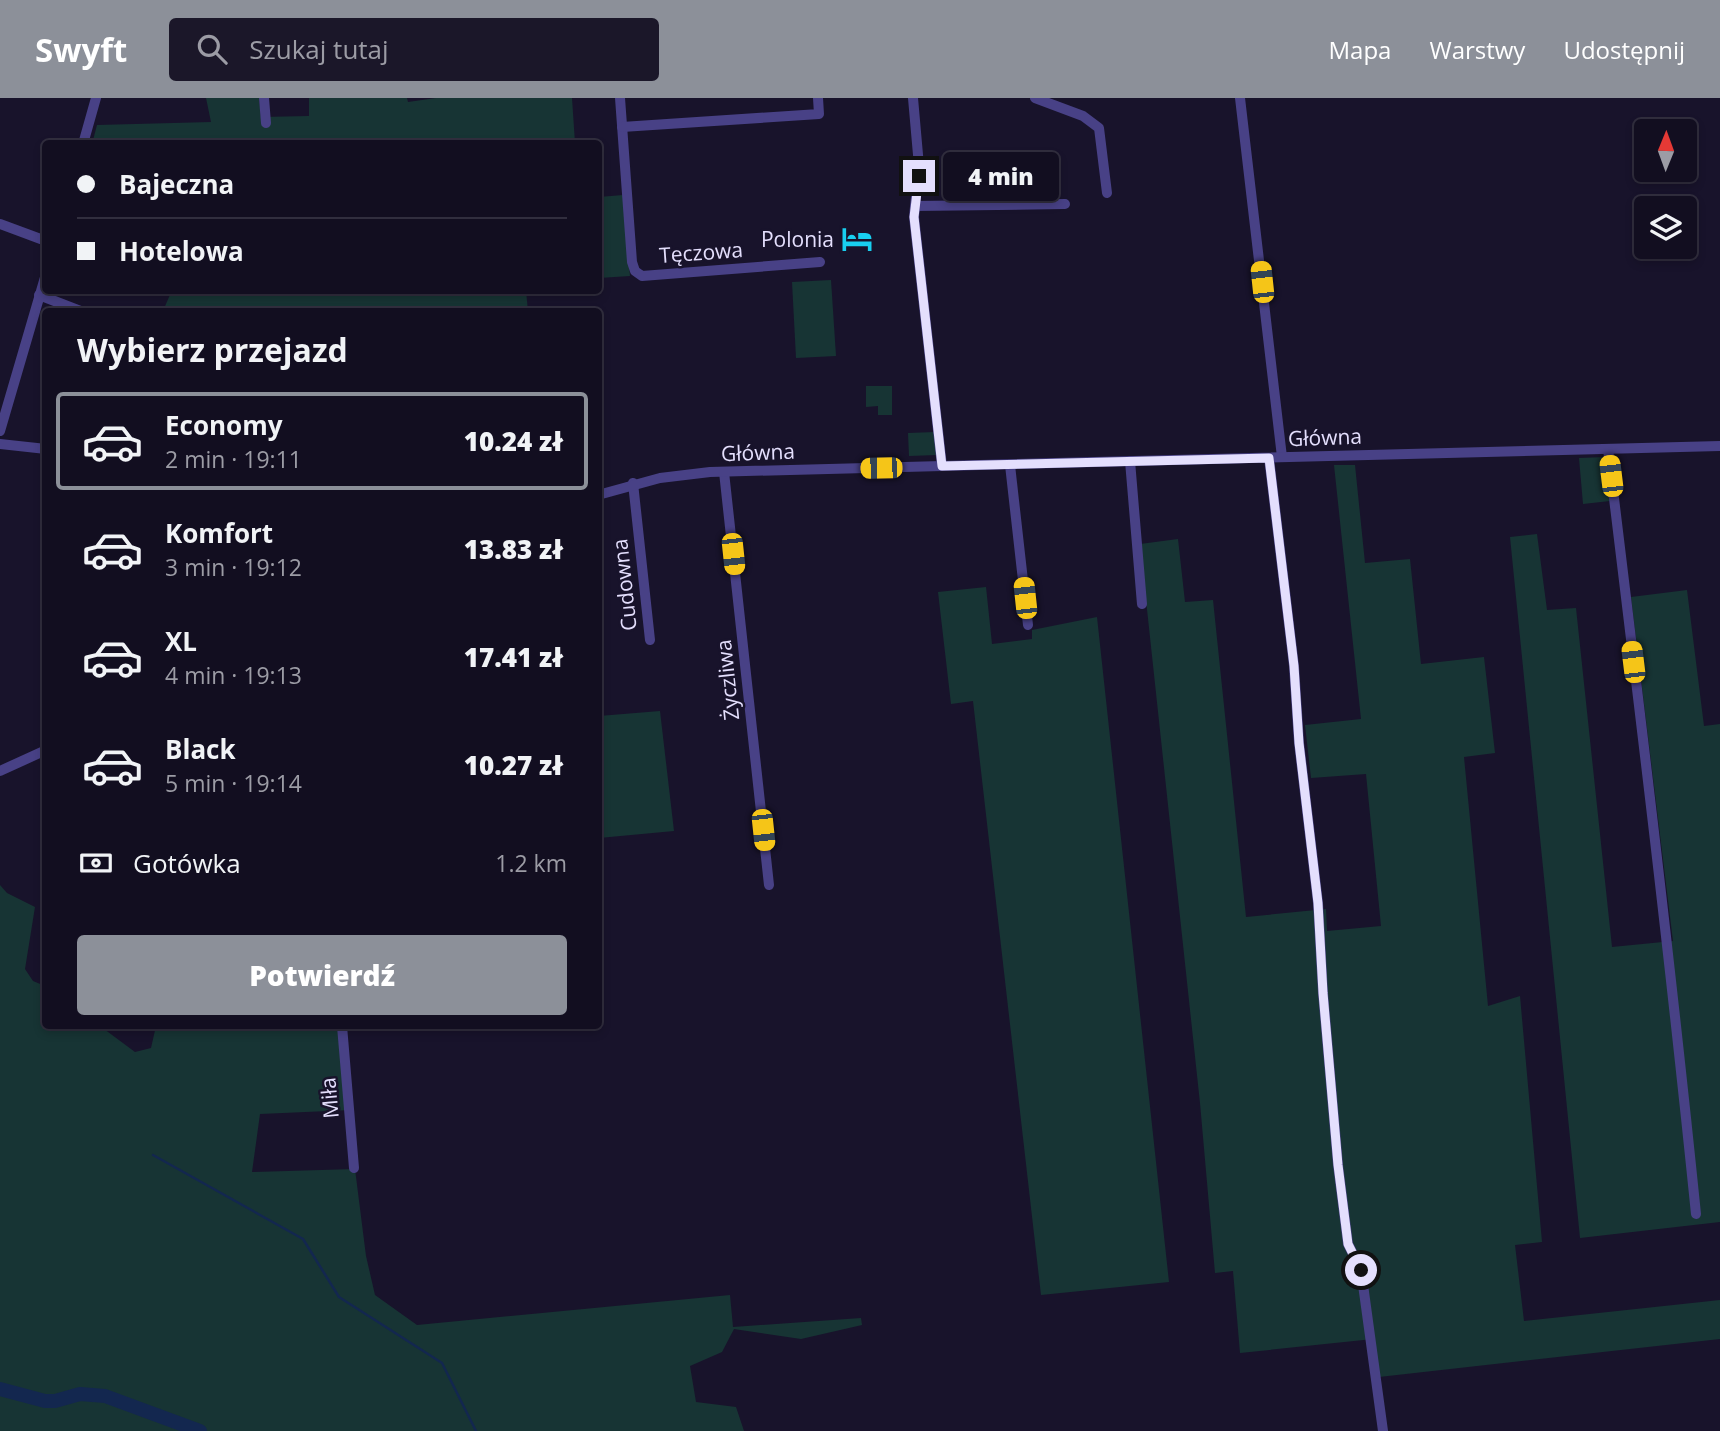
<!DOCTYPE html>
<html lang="pl">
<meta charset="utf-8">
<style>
body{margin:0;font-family:"Open Sans",sans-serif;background:#1b1729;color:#f1f3f6;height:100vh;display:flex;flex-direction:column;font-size:26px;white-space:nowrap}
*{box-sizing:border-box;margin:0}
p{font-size:23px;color:#9c9ca5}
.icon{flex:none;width:38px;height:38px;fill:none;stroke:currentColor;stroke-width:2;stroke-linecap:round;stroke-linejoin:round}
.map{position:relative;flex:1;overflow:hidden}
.sheet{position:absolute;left:42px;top:210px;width:560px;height:721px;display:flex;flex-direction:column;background:#120e20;border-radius:7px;box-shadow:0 4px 10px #0003,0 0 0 2px #312e3e}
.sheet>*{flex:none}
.banner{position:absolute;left:42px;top:42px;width:560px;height:154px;border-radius:7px;box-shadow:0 4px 10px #0003,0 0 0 2px #312e3e;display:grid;align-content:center;height:154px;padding:0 35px;background:#120e20}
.needle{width:46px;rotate:1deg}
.controls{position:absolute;left:1634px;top:21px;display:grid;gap:14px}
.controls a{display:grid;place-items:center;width:63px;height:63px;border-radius:7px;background:#120e20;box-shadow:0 4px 10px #0003,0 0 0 2px #312e3e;font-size:35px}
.end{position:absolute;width:32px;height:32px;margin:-16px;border:9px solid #e4dffd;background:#111;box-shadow:0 0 0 4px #111}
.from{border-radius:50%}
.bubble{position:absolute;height:49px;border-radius:7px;background:#120e20;box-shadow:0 4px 10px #0003,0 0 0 2px #312e3e;font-size:23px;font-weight:800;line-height:49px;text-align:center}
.car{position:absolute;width:21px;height:42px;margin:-21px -10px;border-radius:9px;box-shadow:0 0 5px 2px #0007;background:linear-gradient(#f5c518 24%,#345 0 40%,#f5c518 0 76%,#345 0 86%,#f5c518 0)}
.banner b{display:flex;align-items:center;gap:24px;height:66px;font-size:26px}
.banner b+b{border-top:2px solid #312e3e}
.banner i{width:18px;height:18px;background:#f1f3f6}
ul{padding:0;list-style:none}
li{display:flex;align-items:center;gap:21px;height:98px;margin:0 14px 10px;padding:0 21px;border:4px solid transparent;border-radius:7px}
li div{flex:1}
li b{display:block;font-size:26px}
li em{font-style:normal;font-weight:800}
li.selected{border-color:#8c9099}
li>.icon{width:63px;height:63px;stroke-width:1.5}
h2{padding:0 35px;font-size:32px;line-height:84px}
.pay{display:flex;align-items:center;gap:18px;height:77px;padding:0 35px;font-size:26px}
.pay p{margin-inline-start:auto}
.cta{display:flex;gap:14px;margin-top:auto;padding:14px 35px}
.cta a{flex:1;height:80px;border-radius:7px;background:#8c9099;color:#fff;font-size:28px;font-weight:800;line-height:80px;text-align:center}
header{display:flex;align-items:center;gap:42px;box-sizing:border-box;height:98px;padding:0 35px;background:#8c9099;color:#fff}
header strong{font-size:33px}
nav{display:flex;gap:38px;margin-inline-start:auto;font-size:24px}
.search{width:490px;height:63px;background:#1b1729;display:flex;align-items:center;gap:18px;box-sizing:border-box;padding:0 24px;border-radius:7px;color:#9c9ca5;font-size:26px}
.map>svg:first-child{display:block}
</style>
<header>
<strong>Swyft</strong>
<div class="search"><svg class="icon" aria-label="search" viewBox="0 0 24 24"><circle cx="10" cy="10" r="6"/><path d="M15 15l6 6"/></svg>Szukaj tutaj</div>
<nav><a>Mapa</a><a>Warstwy</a><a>Udostępnij</a></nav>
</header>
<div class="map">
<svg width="1720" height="1333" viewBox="0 0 1720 1333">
<rect width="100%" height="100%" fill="#18132b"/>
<g fill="#173434">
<path d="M206,0H259L261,19L309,18V0H407L408,4L436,0H572L575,45L92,46L97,27L211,24Z"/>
<path d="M623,97L630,178L599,180V99Z"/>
<path d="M831,182L836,258L796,260L792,184Z"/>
<path d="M172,192L526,193L528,213H163Z"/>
<path d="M866,288H892V317H878V308L866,309Z"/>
<path d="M935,334L937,357L909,358L908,335Z"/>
<path d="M1606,359L1610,403L1583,406L1579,360Z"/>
<path d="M1334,367H1355L1365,465L1410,461L1421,566L1484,559L1495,655L1464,659L1488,908L1520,898L1542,1144L1515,1147L1524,1223L1720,1202V1241L1379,1279L1373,1241L1240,1255L1233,1173L1215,1175L1200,1005L1140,446L1178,441L1185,504L1213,502L1246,819L1326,811L1327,833L1381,828L1366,676L1311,680L1305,627L1361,621Z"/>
<path d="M1537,436L1547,512L1576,510L1612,849L1673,843L1631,499L1687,492L1704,628L1720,626V1124L1580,1140L1510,439Z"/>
<path d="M986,489L992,546L1032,541V532L1097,519L1169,1184L1041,1197L973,603L951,606L938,494Z"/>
<path d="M660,613L674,733L599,740V618Z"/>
<path d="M0,787L7,795L35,809L25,871L33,883L45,888L46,928H100L135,954L151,950L156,928H345L351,1012L260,1016L252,1074L355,1071L366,1158L375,1197L417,1227L730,1197L733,1229L861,1220L862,1227L801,1241L734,1231L722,1254L690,1268L696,1304L736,1309L744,1333H0Z"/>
</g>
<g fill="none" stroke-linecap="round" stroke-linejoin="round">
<path stroke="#13274f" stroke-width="2.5" d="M153,1057L303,1141L339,1199L442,1265L476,1333"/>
<path stroke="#13274f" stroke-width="14" d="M0,1291L45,1303H55L80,1296L105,1298L200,1333"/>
<g stroke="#484186" stroke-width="10">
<path d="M264,0L266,25"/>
<path d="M620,0L632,164L635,173L642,178L820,164"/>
<path d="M913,0L919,68L914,119L942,368"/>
<path d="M1035,0L1083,18L1099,30L1107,95"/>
<path d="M1240,0L1282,359"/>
<path d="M622,29L819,16L818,0"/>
<path d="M83,46L96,0"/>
<path d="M915,108L1065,106"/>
<path d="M0,126L46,143"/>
<path d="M39,197L83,214"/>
<path d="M0,333L46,176"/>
<path d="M0,346L46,351"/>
<path d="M1608,351C1639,606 1670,860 1696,1116"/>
<path d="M1269,360L1294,568L1299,645L1318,805L1323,895L1338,1067L1348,1146L1361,1172L1383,1333"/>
<path d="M1130,363L1142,506"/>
<path d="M1010,367L1028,527"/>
<path d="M724,374L769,787"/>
<path d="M633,385L650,542"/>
<path d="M598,397L660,380L710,374L1720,348"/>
<path d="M0,673L46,652"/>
<path d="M342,928L354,1070"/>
</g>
</g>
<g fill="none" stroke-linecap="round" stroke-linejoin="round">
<path stroke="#e4dffd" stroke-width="9" d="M919,78L914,119L942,368L1269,360L1294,568L1299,645L1318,805L1323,895L1338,1067L1348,1146L1361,1172"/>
</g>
<defs>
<g id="hotel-bare" transform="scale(2.415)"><path d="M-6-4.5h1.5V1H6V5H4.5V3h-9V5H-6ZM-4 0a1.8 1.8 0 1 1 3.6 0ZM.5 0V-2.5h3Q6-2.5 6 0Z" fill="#18cff0" stroke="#18132b" stroke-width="2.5" paint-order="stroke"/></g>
</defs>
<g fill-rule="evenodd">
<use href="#hotel-bare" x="857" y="141"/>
</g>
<g text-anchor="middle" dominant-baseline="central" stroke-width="5" stroke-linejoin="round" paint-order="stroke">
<g font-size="21" fill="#e4dffd" stroke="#18132b" text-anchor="end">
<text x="834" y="141">Polonia</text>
</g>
<g font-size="21" fill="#e4dffd" stroke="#18132b">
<text transform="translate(701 154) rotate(-4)">Tęczowa</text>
<text transform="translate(1325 339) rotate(-2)">Główna</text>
<text transform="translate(758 354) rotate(-2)">Główna</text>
<text transform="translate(624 487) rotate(-96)">Cudowna</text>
<text transform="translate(727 582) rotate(-96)">Życzliwa</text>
<text transform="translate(329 1000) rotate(-95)">Miła</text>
</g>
</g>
</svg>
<div class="controls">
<a><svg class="needle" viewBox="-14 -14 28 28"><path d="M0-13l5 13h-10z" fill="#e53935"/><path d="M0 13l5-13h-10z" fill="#9c9ca5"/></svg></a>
<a><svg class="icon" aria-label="layers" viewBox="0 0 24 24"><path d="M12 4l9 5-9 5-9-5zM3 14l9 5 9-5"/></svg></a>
</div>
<i class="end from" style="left:1361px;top:1172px"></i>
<i class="end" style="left:919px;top:78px"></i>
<div class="bubble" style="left:943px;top:54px;width:116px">4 min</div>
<i class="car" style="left:1262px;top:184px;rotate:354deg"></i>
<i class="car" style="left:881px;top:370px;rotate:269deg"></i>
<i class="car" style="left:1611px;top:378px;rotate:353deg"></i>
<i class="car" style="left:733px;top:456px;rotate:174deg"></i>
<i class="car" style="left:1025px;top:500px;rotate:354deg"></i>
<i class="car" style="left:1633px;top:564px;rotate:353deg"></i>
<i class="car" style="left:763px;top:732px;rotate:174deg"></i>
<div class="banner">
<b><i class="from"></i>Bajeczna</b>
<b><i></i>Hotelowa</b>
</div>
<section class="sheet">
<h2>Wybierz przejazd</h2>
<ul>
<li class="selected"><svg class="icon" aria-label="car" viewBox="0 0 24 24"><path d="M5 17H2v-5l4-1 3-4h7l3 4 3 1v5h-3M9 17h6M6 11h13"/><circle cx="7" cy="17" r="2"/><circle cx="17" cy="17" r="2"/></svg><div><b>Economy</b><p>2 min · 19:11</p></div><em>10.24 zł</em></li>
<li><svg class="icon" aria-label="car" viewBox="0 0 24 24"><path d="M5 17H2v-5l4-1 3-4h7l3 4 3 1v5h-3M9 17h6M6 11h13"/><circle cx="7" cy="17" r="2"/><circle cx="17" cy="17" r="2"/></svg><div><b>Komfort</b><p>3 min · 19:12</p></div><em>13.83 zł</em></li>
<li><svg class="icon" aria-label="car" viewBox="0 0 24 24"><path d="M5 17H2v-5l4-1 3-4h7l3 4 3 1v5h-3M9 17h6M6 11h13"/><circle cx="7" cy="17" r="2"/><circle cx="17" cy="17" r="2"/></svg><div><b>XL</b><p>4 min · 19:13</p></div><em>17.41 zł</em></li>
<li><svg class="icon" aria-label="car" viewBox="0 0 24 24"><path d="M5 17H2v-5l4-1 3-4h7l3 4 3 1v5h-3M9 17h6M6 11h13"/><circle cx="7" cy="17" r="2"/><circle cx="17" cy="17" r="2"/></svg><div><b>Black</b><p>5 min · 19:14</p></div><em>10.27 zł</em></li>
</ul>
<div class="pay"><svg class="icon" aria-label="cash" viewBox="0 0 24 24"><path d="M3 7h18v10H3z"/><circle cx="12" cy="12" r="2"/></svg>Gotówka<p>1.2 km</p></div>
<div class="cta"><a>Potwierdź</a></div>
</section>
</div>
